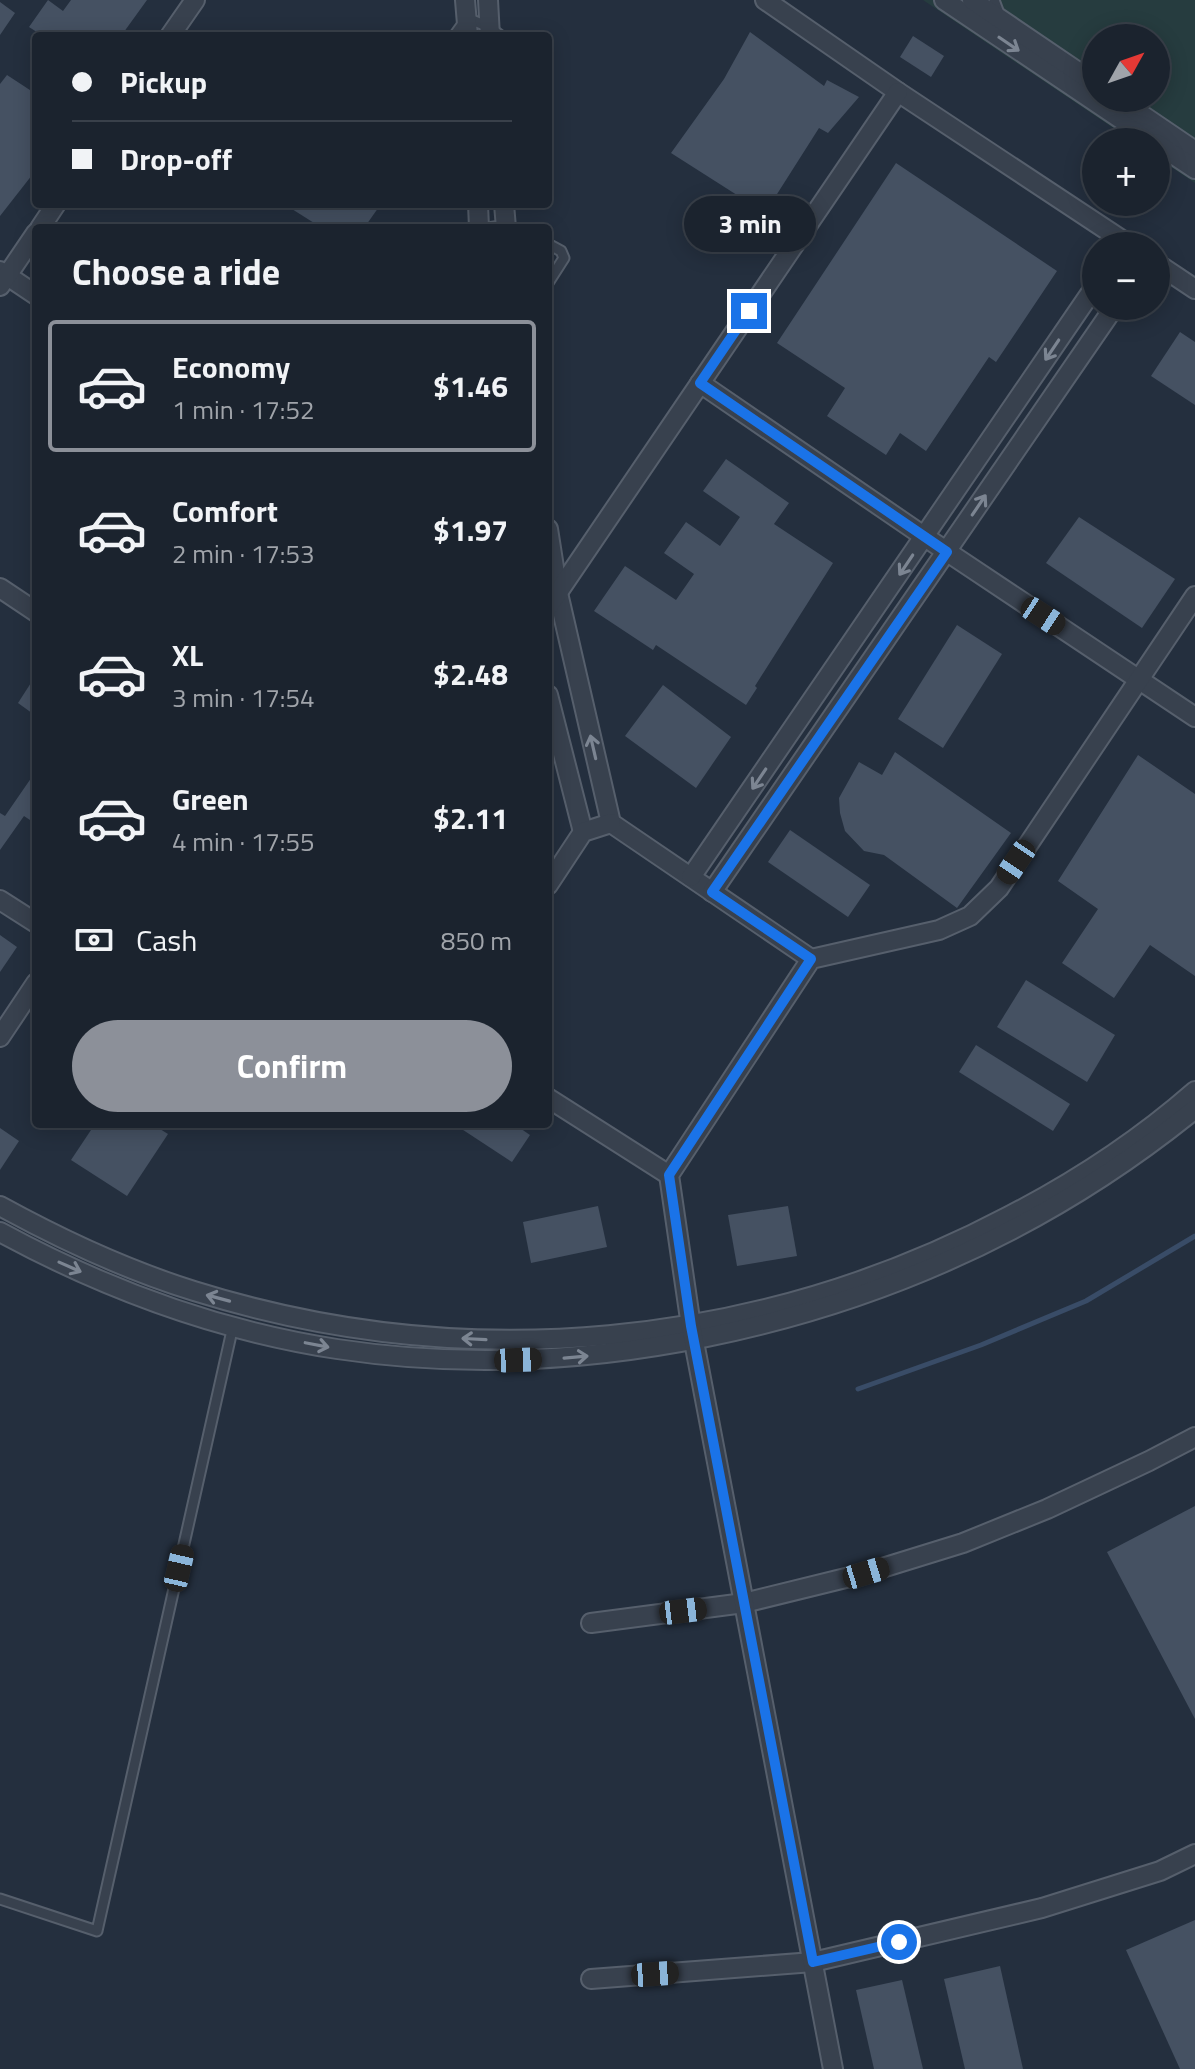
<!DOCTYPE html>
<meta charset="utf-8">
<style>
body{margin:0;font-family:"Titillium Web",sans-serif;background:#242b36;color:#f1f3f6;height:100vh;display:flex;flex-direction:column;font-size:30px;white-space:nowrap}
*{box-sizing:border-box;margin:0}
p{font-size:26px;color:#a0a4aa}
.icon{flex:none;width:44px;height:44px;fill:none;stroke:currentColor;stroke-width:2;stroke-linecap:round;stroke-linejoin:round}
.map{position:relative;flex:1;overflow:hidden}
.panel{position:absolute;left:32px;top:224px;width:520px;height:904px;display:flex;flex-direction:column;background:#1b232e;border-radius:8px;box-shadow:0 4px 20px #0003,0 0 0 2px #39404a}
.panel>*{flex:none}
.guide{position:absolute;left:32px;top:32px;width:520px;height:176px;border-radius:8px;box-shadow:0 4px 20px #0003,0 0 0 2px #39404a;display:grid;align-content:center;height:176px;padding:0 40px;background:#1b232e}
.needle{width:52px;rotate:50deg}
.fabs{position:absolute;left:1082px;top:24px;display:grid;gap:16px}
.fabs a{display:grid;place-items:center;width:88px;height:88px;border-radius:50%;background:#1b232e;box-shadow:0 4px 20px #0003,0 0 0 2px #39404a;font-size:40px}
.end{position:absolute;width:36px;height:36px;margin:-18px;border:10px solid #1a73e8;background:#fff;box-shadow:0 0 0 4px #fff}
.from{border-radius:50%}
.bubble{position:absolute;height:56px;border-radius:28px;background:#1b232e;box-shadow:0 4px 20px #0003,0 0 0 2px #39404a;font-size:26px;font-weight:700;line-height:56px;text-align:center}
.car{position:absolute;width:24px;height:48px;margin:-24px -12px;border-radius:10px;box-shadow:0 0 6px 2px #0007;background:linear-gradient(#222 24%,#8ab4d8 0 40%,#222 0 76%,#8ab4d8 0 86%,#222 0)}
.guide b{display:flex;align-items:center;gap:28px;height:76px;font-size:30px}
.guide b+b{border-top:2px solid #39404a}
.guide i{width:20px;height:20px;background:#f1f3f6}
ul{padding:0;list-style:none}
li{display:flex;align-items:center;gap:24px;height:132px;margin:0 16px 12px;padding:0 24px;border:4px solid transparent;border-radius:8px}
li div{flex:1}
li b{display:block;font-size:30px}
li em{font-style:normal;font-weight:700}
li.selected{border-color:#8c9099}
li>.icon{width:72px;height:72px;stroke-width:1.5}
h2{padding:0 40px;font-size:36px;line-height:96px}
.pay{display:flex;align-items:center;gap:20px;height:88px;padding:0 40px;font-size:30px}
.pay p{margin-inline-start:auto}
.button{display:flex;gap:16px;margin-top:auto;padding:16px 40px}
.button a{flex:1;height:92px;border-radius:48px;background:#8c9099;color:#fff;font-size:32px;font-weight:700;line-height:92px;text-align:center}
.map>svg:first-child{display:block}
</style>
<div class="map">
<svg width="1195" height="2069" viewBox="0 0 1195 2069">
<rect width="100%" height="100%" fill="#242f3e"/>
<path fill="#263c3f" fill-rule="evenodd" d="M923,0H1195V183L1156,157V142H1134ZM1096,38H1156V98H1096Z"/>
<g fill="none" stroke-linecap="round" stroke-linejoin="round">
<path stroke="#394c67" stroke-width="5" d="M858,1389L981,1345L1086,1301L1195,1236"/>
</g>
<g fill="#455162">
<path d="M48,0L63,11L71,0H147L121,36H43L29,27Z"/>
<path d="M0,2L15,13L0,35Z"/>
<path d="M750,32L824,86L827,80L859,97L828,133L819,128L765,213L671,153L724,79Z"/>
<path d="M913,36L944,56L931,77L900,57Z"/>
<path d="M7,75L36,94V170L0,216V84Z"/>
<path d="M896,163L1057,271L996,362L989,357L926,451L900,433L886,455L827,416L845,388L777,343Z"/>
<path d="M284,204H381L364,228H322Z"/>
<path d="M1180,332L1195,342V405L1151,376Z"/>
<path d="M726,459L789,503L774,524L833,563L755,686L757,688L746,705L656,645L653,650L594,611L625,566L676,600L694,574L664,553L686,522L720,546L740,517L703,491Z"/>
<path d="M1079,517L1175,579L1142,628L1046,563Z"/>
<path d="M957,625L1002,654L943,748L898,719Z"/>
<path d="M36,675V716L18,703Z"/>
<path d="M663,685L731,737L696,788L625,736Z"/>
<path d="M895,752L1011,833L957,908L884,855L864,851L845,831L840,813L839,798L859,762L882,775Z"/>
<path d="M1138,755L1195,794V976L1150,945L1114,998L1062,963L1098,909L1058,881Z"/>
<path d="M36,771V824L24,816L0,850V813L5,816Z"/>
<path d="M790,830L870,885L848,917L768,862Z"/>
<path d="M0,935L17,947L0,972Z"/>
<path d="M1026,980L1115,1035L1087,1082L997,1027Z"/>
<path d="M976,1045L1070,1104L1053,1131L959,1072Z"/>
<path d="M95,1124H152L168,1134L127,1196L71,1160Z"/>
<path d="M454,1124H514L530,1135L512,1162Z"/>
<path d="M0,1128L19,1141L0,1170Z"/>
<path d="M598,1206L607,1247L531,1263L523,1222Z"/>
<path d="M788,1206L797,1256L737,1266L728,1215Z"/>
<path d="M1195,1506V1719L1107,1552Z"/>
<path d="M1195,1920V2069H1180L1126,1950Z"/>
<path d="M1000,1966L1023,2069H965L944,1979Z"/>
<path d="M902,1980L923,2069H874L856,1990Z"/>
</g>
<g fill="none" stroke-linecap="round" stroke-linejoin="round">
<g stroke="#565f6c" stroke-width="13">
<g id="service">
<path d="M994,0L1000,16"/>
<path d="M454,36L467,18L489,27L501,36"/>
<path d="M488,228L506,225L509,227"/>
<path d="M548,244L561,251L564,258L548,283"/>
<path d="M0,1899L97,1931L233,1326"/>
</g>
</g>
<g stroke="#565f6c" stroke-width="22">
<g id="minor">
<path d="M465,0L468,36"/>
<path d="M488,0L490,36"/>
<path d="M765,0L898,92L1131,246"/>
<path d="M944,0L1155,142"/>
<path d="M972,0L1096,84"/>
<path d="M170,36L195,0"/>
<path d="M1117,98L1195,151"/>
<path d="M1156,143L1195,169"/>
<path d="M478,204L479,228"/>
<path d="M504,204L506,228"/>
<path d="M40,228L56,204"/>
<path d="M1156,263L1195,289"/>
<path d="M0,271L36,295"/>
<path d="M0,286L36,233"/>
<path d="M700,383L925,537L1195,717"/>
<path d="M548,529L558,593L611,823L811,959"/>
<path d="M0,588L36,612"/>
<path d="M548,607L898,92"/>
<path d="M548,695L583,832"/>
<path d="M691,877L1096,285"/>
<path d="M548,885L583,832L611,823"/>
<path d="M712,892L1115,306"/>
<path d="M0,900L36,923"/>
<path d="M0,1037L36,983"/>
<path d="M548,1098L669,1175"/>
<path d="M0,1206C62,1240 126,1270 194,1291C466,1376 757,1349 1009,1216C1075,1182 1139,1140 1195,1091"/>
<path d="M0,1232C105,1289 219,1331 337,1349C462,1368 584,1362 707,1337C888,1300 1051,1226 1195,1109"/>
<path d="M591,1623L744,1603L866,1573L963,1543L1047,1509L1149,1461L1195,1437"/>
<path d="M591,1979L813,1962L1042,1908L1160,1871L1195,1854"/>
<path d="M833,2069L691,1326L669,1175L811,959L939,930L970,916L999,888L1195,596"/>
</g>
</g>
<use href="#service" stroke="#38414e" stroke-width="9"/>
<use href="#minor" stroke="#38414e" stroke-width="18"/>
</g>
<defs><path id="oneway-shaft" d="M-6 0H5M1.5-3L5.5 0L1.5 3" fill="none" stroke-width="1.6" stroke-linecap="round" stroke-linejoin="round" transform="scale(2)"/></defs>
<g stroke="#7c8592">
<use href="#oneway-shaft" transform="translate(1009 44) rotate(34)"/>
<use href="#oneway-shaft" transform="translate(1052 350) rotate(124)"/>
<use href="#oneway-shaft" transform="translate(979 505) rotate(-56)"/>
<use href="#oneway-shaft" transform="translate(906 565) rotate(124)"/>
<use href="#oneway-shaft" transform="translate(593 747) rotate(-103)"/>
<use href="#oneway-shaft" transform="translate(759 779) rotate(124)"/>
<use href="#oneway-shaft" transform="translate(70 1267) rotate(24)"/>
<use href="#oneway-shaft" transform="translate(218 1298) rotate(-165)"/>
<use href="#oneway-shaft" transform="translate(474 1339) rotate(-177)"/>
<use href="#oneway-shaft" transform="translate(317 1345) rotate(11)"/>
<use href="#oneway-shaft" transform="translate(576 1357) rotate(-5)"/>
</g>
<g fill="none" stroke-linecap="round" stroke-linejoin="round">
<path stroke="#1a73e8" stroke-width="10" d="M749,311L700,383L947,552L712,892L811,959L669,1175L691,1326L813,1962L899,1942"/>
</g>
</svg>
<div class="fabs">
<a><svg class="needle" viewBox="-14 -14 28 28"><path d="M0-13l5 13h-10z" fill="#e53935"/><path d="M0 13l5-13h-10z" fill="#a0a4aa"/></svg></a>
<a>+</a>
<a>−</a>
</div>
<i class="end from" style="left:899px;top:1942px"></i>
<i class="end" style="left:749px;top:311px"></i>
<div class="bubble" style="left:684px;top:196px;width:132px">3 min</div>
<i class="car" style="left:1043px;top:616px;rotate:123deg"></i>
<i class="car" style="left:1016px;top:862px;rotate:214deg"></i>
<i class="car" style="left:518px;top:1360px;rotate:88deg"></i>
<i class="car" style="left:179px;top:1568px;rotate:13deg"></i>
<i class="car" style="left:866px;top:1573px;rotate:73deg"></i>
<i class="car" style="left:683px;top:1611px;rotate:83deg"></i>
<i class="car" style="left:655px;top:1974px;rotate:86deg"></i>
<div class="guide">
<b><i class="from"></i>Pickup</b>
<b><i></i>Drop-off</b>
</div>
<section class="panel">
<h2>Choose a ride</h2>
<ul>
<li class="selected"><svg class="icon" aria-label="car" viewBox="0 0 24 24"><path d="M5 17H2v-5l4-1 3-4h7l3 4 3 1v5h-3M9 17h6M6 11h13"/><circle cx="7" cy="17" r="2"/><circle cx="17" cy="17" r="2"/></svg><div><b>Economy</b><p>1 min · 17:52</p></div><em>$1.46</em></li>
<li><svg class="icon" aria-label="car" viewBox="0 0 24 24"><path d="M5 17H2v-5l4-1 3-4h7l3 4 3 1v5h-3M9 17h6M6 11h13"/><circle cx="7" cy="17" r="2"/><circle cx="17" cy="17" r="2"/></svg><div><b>Comfort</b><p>2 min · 17:53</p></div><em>$1.97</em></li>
<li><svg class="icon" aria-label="car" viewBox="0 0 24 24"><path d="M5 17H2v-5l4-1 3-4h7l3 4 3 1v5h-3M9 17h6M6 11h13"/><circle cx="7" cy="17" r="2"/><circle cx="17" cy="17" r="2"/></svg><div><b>XL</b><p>3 min · 17:54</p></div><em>$2.48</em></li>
<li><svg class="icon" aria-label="car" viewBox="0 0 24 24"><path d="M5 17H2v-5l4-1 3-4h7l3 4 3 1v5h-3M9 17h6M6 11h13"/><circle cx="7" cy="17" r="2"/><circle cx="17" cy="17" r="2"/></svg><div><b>Green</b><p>4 min · 17:55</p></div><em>$2.11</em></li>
</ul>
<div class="pay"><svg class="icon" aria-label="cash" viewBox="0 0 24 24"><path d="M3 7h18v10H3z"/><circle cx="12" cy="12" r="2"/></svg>Cash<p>850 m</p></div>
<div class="button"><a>Confirm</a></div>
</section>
</div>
